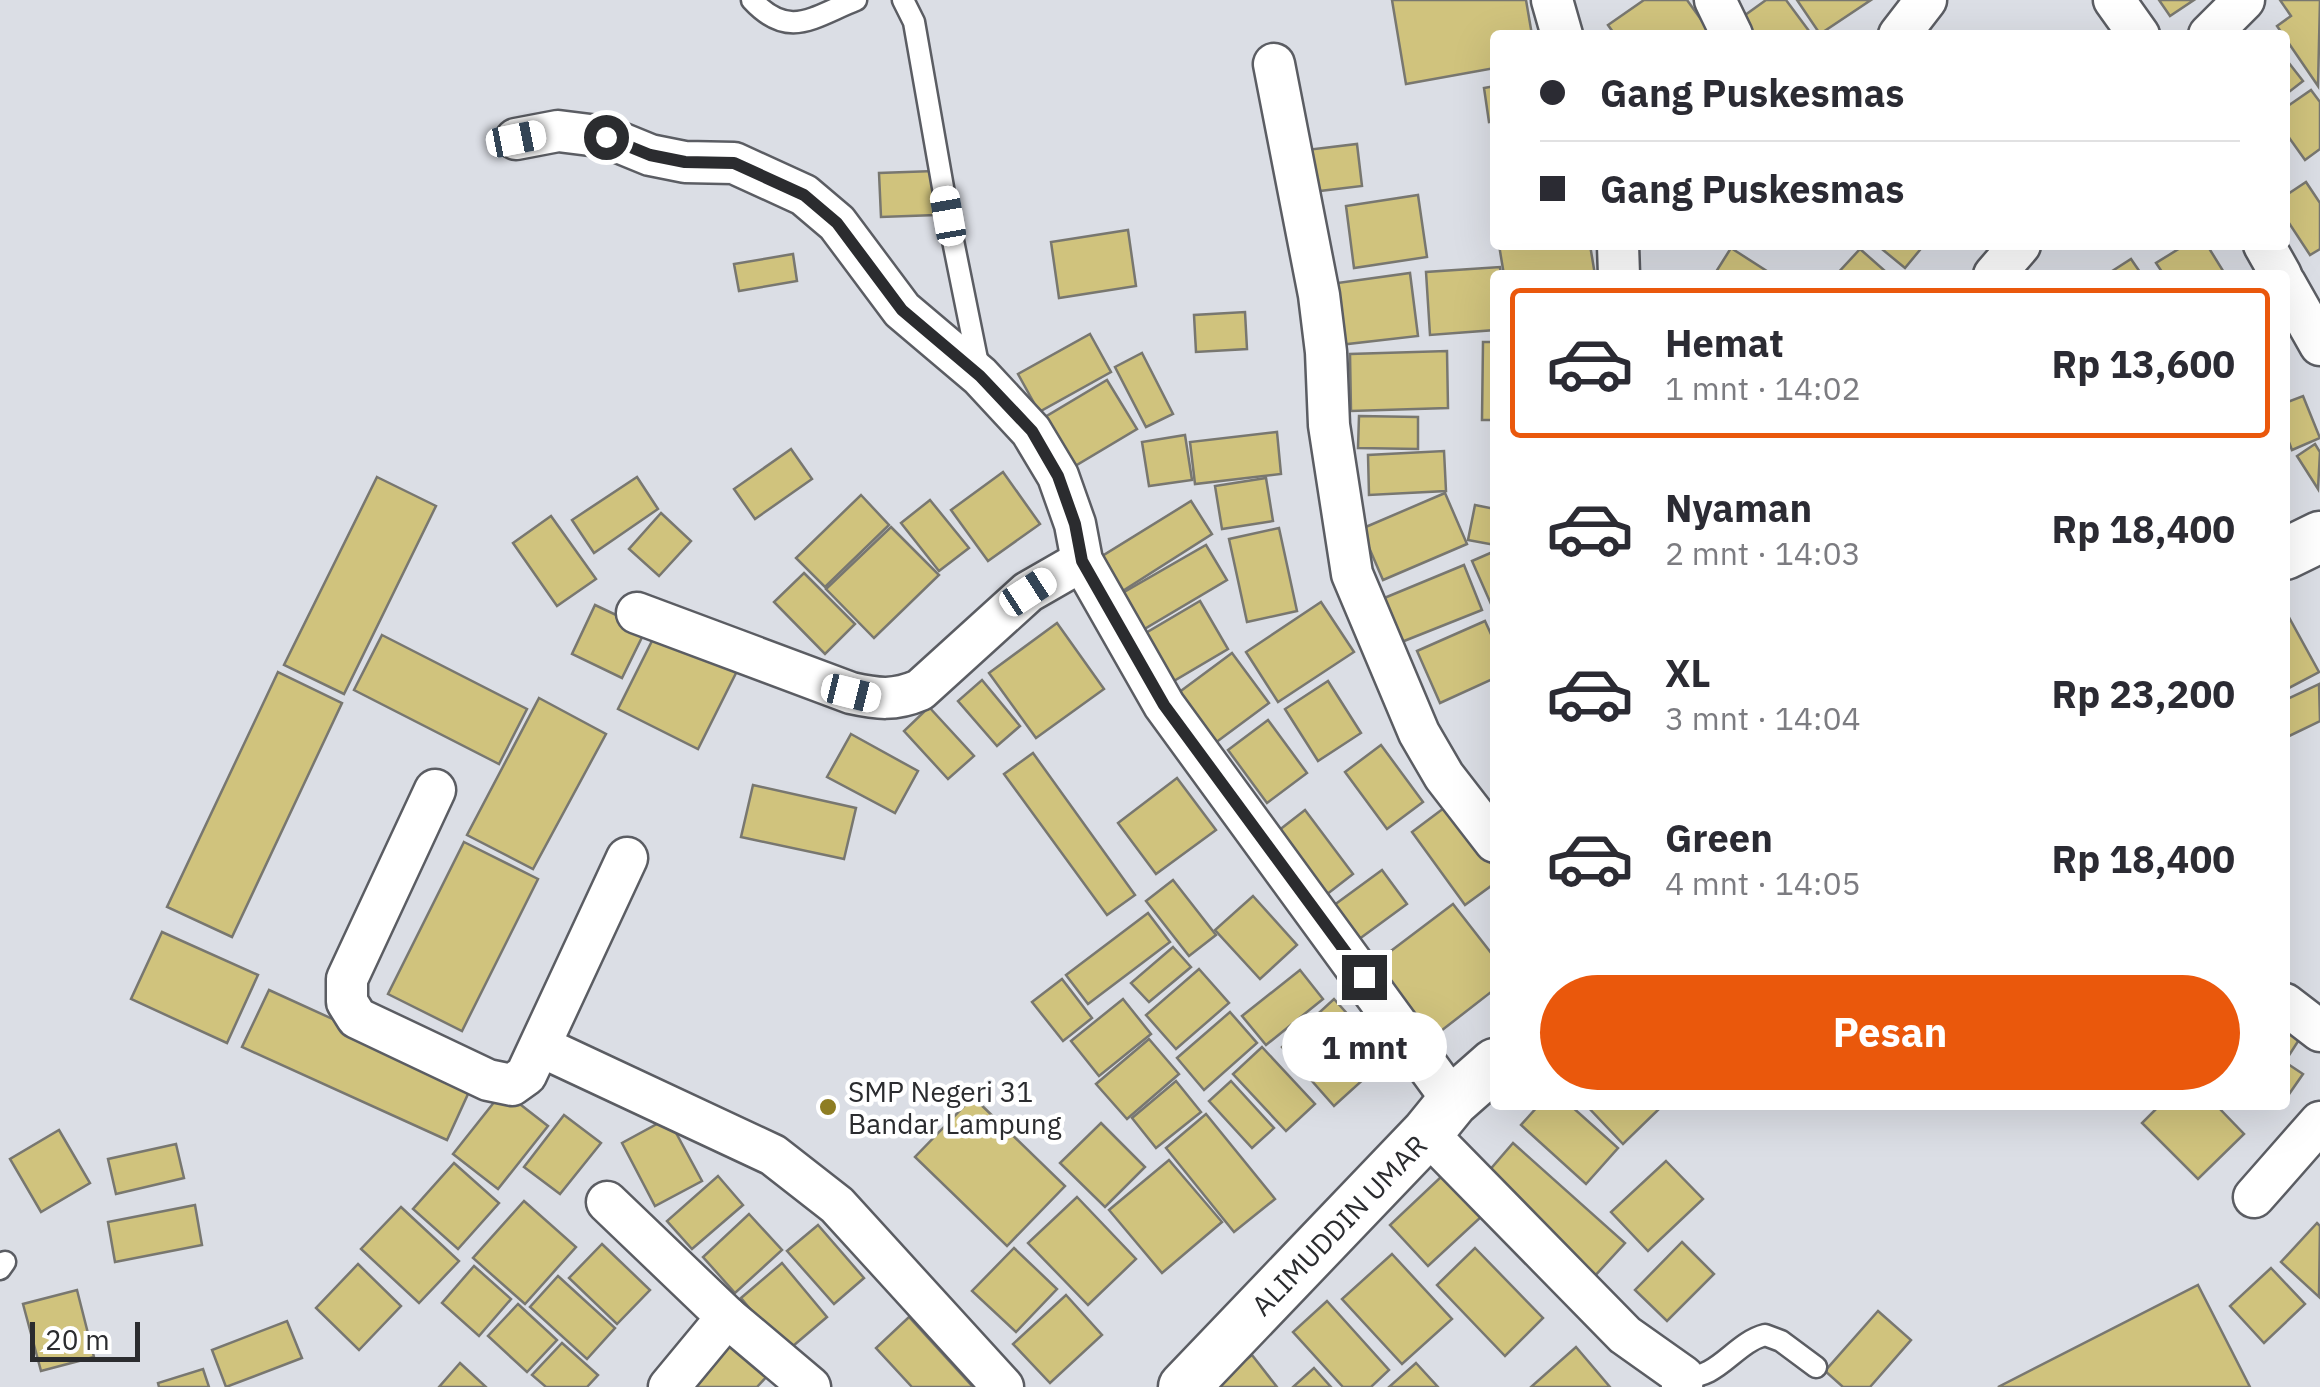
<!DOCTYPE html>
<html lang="id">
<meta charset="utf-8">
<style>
body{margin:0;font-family:"IBM Plex Sans",sans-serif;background:#f2f2f3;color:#2b2b33;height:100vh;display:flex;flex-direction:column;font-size:38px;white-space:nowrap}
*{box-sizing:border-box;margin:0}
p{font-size:32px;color:#7c7c81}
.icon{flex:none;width:55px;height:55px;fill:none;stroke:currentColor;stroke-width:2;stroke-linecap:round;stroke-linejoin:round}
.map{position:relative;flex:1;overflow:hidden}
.details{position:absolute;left:1490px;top:270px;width:800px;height:840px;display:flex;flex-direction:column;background:#fff;border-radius:10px;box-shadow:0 10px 40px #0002}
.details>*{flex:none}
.hud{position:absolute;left:1490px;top:30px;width:800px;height:220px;border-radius:10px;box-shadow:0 10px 40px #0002;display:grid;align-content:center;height:220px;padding:0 50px;background:#fff}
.scale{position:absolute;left:30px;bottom:25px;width:110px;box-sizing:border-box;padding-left:10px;border:5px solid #2b2c2f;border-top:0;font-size:28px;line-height:35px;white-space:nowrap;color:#2b2c2f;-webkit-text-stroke:8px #fff;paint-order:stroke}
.end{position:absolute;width:45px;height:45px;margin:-22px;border:12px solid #2b2c2f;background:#fff;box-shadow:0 0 0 5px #fff}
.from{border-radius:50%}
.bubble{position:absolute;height:70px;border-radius:35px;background:#fff;box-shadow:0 10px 40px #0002;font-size:32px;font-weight:700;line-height:70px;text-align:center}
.car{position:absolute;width:30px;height:60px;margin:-30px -15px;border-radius:12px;box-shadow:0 0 8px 2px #0007;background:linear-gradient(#fff 24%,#345 0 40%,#fff 0 76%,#345 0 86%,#fff 0)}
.hud b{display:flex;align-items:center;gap:35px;height:95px;font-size:38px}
.hud b+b{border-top:2px solid #e1e1e2}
.hud i{width:25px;height:25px;background:#2b2b33}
ul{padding:18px 0 0;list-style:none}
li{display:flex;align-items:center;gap:30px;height:150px;margin:0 20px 15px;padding:0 30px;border:5px solid transparent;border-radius:10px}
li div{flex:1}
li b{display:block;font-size:38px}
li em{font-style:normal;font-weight:700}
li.on{border-color:#ea580c}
li>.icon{width:90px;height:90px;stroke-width:1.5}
.cta{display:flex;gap:20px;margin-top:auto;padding:20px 50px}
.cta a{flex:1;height:115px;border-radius:60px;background:#ea580c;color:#fff;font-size:40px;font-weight:700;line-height:115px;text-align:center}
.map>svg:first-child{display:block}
</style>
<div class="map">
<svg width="2320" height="1387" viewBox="0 0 2320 1387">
<rect width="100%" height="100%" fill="#dbdee5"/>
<g fill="#d0c37d" stroke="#787770" stroke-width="2.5">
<path d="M1392,0H1526L1532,35H1495V68L1406,84Z"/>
<path d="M1644,0H1687L1710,32L1705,35H1615L1608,25Z"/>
<path d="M1766,0H1786L1812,35H1743L1734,23Z"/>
<path d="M1797,0H1871L1820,34Z"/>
<path d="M2159,0H2194L2170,16Z"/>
<path d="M2280,0H2320L2318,86L2277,26L2291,16Z"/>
<path d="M2285,58L2303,81L2285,95Z"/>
<path d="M1495,86V121L1489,122L1484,88Z"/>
<path d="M2311,90L2320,102V149L2305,160L2285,132V108Z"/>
<path d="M1357,144L1362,186L1311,192L1306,150Z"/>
<path d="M934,171L936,215L881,217L879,173Z"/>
<path d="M2306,182L2320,203V249L2310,255L2285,217V196Z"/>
<path d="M1418,195L1427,257L1354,268L1346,206Z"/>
<path d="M1128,230L1136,286L1059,298L1051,242Z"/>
<path d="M1499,245H1590L1595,275H1504Z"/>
<path d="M1877,245H1924L1905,268Z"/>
<path d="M2185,245H2207L2225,274L2164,275L2156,263Z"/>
<path d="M1731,248L1773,275H1714Z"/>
<path d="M1860,249L1885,271L1881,275H1836Z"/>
<path d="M793,254L797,281L739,291L734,264Z"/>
<path d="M2131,259L2142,275H2106Z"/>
<path d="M1500,267L1501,275H1495V330L1430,335L1426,272Z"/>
<path d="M1410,273L1418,336L1330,346L1323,285Z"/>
<path d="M1245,312L1247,349L1196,352L1194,315Z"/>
<path d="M1090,334L1111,372L1039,412L1018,374Z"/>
<path d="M1483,342H1495V420H1482Z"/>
<path d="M1447,351L1448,408L1351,411L1350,354Z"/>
<path d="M1142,353L1173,414L1146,427L1115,367Z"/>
<path d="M1107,380L1137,429L1065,472L1035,423Z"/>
<path d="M2303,396L2320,438L2292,450L2285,432V403Z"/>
<path d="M1359,416L1418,417V449L1358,448Z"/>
<path d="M1277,432L1281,474L1195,484L1190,442Z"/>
<path d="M1185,435L1192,480L1149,486L1142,442Z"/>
<path d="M2315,444L2320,452L2318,489L2297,456Z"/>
<path d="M791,449L812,479L755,519L734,489Z"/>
<path d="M1444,451L1446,491L1369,495L1368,455Z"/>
<path d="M1003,472L1040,524L988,561L951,510Z"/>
<path d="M377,477L436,506L344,694L284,665Z"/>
<path d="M637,477L658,509L594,553L572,520Z"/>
<path d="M1266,478L1273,521L1222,529L1215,486Z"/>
<path d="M1445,493L1467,544L1383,580L1361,529Z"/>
<path d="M861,495L889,525L825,587L796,558Z"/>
<path d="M930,500L969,548L939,571L901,523Z"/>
<path d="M1191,501L1212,534L1121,592L1099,558Z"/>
<path d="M1475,505L1495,509V545L1468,540Z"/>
<path d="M661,513L691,541L659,576L629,549Z"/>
<path d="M551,516L596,579L557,606L513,543Z"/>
<path d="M891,527L939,575L874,638L826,589Z"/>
<path d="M1279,528L1297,611L1247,622L1229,539Z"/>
<path d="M1206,545L1227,580L1141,631L1119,595Z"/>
<path d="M1495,551V613L1472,561Z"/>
<path d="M1464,565L1482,610L1394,645L1377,601Z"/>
<path d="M804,573L855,624L825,654L774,602Z"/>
<path d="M1200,601L1228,649L1167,685L1139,637Z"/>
<path d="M1321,602L1354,652L1278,702L1246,652Z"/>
<path d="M595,605L646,629L622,678L572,654Z"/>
<path d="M2285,610L2319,672L2285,690Z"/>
<path d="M1485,621L1495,643V678L1440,703L1417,651Z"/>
<path d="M1057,623L1104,689L1036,738L989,673Z"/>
<path d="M658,629L738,669L698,749L618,709Z"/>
<path d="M382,635L527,709L499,764L354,690Z"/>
<path d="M1232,653L1269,703L1207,749L1170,699Z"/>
<path d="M278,672L342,703L232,937L167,907Z"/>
<path d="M982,680L1020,726L997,746L958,701Z"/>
<path d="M1328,681L1361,733L1318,761L1285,709Z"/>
<path d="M2319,684L2320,721L2285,738V700Z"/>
<path d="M539,698L606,734L533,869L467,835Z"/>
<path d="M929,707L974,756L948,779L904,731Z"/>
<path d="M1268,720L1307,773L1267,803L1228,750Z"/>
<path d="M851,734L918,771L895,813L827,777Z"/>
<path d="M1381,745L1423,802L1387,829L1345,772Z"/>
<path d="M1033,753L1135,895L1107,915L1004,774Z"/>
<path d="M1177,778L1216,830L1156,874L1118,823Z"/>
<path d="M753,785L856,808L844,859L741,837Z"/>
<path d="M1448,805L1495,869V883L1465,905L1412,832Z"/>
<path d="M1305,810L1353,874L1326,895L1278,831Z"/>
<path d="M464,842L538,879L462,1031L388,994Z"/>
<path d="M1382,870L1407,904L1351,945L1326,911Z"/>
<path d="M1173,880L1216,935L1189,956L1146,901Z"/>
<path d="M1253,896L1297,945L1260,979L1215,930Z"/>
<path d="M1453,904L1495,958V989L1428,1041L1371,966Z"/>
<path d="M1148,913L1170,942L1088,1004L1066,975Z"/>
<path d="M162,932L258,975L227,1043L131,999Z"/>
<path d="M1173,947L1191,967L1149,1002L1131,983Z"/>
<path d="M1199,969L1229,1003L1176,1049L1146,1015Z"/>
<path d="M1300,970L1323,999L1266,1045L1242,1016Z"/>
<path d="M1062,979L1092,1018L1063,1041L1032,1002Z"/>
<path d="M269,990L473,1083L447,1140L242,1047Z"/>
<path d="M1123,999L1151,1034L1099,1076L1071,1041Z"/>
<path d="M1334,999L1387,1058L1334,1106L1282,1047Z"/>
<path d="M1230,1012L1257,1043L1204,1090L1177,1058Z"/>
<path d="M2285,1024L2302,1035L2286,1060L2285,1059Z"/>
<path d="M1149,1039L1179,1074L1127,1119L1096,1084Z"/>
<path d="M1262,1047L1315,1104L1286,1131L1233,1074Z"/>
<path d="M2285,1062L2303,1074L2285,1100Z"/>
<path d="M1176,1081L1201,1112L1156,1148L1132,1118Z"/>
<path d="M1231,1081L1274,1128L1252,1148L1209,1101Z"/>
<path d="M503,1091L548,1126L498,1189L453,1154Z"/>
<path d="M973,1097L1065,1186L1007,1246L915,1157Z"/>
<path d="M1539,1105H1570L1618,1148L1586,1184L1521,1125Z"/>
<path d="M1586,1105H1655L1659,1109L1623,1144Z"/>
<path d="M2160,1105H2216L2244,1134L2198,1179L2142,1123Z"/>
<path d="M1206,1114L1275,1199L1234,1232L1166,1148Z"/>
<path d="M564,1115L601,1143L560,1194L524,1167Z"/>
<path d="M668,1118L702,1181L655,1206L622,1143Z"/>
<path d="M1101,1123L1145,1167L1105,1207L1060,1163Z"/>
<path d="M59,1130L90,1183L41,1212L10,1159Z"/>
<path d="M1513,1143L1625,1243L1593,1278L1482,1179Z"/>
<path d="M176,1144L184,1178L116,1194L108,1159Z"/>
<path d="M1169,1160L1222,1222L1162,1273L1109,1210Z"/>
<path d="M1666,1161L1703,1199L1648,1251L1611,1212Z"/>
<path d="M454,1163L499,1203L458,1249L413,1209Z"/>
<path d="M718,1176L743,1205L692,1249L667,1221Z"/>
<path d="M1442,1176L1481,1217L1428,1266L1390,1225Z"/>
<path d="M1077,1197L1136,1259L1088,1305L1028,1243Z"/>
<path d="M524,1201L576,1247L525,1304L473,1258Z"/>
<path d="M195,1205L202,1245L115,1262L108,1222Z"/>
<path d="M401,1207L459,1261L419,1303L361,1249Z"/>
<path d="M749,1214L782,1250L735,1293L703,1257Z"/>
<path d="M2317,1223L2320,1226L2319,1297L2281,1262Z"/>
<path d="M818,1225L864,1278L834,1304L787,1251Z"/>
<path d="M1682,1242L1714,1274L1667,1321L1635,1290Z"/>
<path d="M602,1244L650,1290L617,1324L569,1278Z"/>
<path d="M1014,1248L1057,1289L1016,1332L972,1291Z"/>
<path d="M1475,1248L1543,1318L1505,1356L1437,1285Z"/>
<path d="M1392,1254L1452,1319L1402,1364L1342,1299Z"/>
<path d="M782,1263L827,1317L786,1352L741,1298Z"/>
<path d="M358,1264L401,1306L359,1350L316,1308Z"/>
<path d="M474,1266L511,1299L479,1336L442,1303Z"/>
<path d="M2271,1268L2305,1304L2264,1343L2230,1306Z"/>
<path d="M558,1276L615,1328L587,1359L530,1307Z"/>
<path d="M2198,1285L2250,1387H1998Z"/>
<path d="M77,1290L94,1357L41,1371L23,1304Z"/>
<path d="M1066,1295L1102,1335L1050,1383L1013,1344Z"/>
<path d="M1327,1301L1389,1370L1371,1387H1343L1293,1332Z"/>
<path d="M518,1304L557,1340L527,1372L488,1336Z"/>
<path d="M1878,1311L1911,1340L1870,1387H1843L1825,1371Z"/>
<path d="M909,1317L973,1387H912L876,1348Z"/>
<path d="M287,1321L302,1358L226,1387L212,1350Z"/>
<path d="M724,1332L769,1374L757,1387H689Z"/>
<path d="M562,1343L598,1375L587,1387H546L532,1375Z"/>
<path d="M1576,1347L1610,1387H1531Z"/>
<path d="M1252,1355L1277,1387H1211Z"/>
<path d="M460,1363L486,1387H439Z"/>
<path d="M1416,1363L1438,1387H1389Z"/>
<path d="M1314,1368L1331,1387H1293Z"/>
<path d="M203,1369L209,1387H159L158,1383Z"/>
</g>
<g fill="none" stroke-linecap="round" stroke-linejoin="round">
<g stroke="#5b5d63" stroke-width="25">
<g id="service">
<path d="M752,0C789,40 813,17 856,0"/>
<path d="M903,0L914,22L948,216L979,369"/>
<path d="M0,1269L5,1262"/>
<path d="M1683,1376C1717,1381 1734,1343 1765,1335L1781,1341L1816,1367"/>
</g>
</g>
<g stroke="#5b5d63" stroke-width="45">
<g id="minor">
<path d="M1552,0L1562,35"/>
<path d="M1715,0L1732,35"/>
<path d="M2114,0L2139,35"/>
<path d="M1899,35L1926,0"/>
<path d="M2209,35L2244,0"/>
<path d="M1274,64L1319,295L1326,352L1329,425L1352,574L1419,733L1444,776L1495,842"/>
<path d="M516,139L558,131L606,137L650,155L685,162L734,163L804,195L837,223L902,310L980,376L1031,431L1058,476L1075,524L1082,561L1164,705L1453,1101"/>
<path d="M1618,245L1619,275"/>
<path d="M2264,245L2281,275"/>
<path d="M1994,275L2020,245"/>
<path d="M2285,283L2320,345"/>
<path d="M637,613L851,693C878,699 894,701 920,690L1028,592L1082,561"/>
<path d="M435,790L347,979V1002L357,1018L488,1080L512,1085L526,1075L627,858"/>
<path d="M2285,1004L2320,1031"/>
<path d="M542,1047L773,1155L837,1205L1003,1387"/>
<path d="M1427,1133L1625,1335L1683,1376L1682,1387"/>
<path d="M2254,1197L2320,1122"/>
<path d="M607,1202L727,1317L810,1387"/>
<path d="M669,1387L727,1317"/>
</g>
</g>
<g stroke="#5b5d63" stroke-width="55">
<g id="tertiary">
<path d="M2285,554L2320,537"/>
<path d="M1184,1387L1427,1133L1453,1101L1495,1064"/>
</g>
</g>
<use href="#service" stroke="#fff" stroke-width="20"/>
<use href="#minor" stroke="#fff" stroke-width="40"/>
<use href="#tertiary" stroke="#fff" stroke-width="50"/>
</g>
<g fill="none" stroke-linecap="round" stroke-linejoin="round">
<path stroke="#2b2c2f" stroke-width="12" d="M606,137L650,155L685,162L734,163L804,195L837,223L902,310L980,376L1032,431L1058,476L1075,524L1082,561L1164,705L1364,977"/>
</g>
<circle fill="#8e7d23" stroke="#fff" stroke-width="4" cx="828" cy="1107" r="10"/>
<g text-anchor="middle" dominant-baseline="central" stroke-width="9" stroke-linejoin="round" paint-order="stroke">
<g font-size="28" fill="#2b2c2f" stroke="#fff" text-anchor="start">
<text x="848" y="1091">SMP Negeri 31<tspan x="848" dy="32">Bandar Lampung</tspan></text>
</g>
<g font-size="28" fill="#2b2c2f" stroke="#fff">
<text transform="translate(1339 1225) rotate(-46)">ALIMUDDIN UMAR</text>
</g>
</g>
</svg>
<div class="scale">20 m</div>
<i class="end from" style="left:606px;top:137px"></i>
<i class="end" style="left:1364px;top:977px"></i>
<div class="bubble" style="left:1282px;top:1012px;width:165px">1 mnt</div>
<i class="car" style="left:516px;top:139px;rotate:79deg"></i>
<i class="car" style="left:948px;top:216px;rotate:350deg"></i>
<i class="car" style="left:1028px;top:592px;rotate:57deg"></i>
<i class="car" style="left:851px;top:693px;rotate:104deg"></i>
<div class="hud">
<b><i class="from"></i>Gang Puskesmas</b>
<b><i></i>Gang Puskesmas</b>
</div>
<section class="details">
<ul>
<li class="on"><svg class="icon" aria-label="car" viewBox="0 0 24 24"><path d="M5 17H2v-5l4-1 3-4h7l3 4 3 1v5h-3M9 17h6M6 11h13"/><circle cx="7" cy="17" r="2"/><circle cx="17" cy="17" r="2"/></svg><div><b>Hemat</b><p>1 mnt · 14:02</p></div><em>Rp 13,600</em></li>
<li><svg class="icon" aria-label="car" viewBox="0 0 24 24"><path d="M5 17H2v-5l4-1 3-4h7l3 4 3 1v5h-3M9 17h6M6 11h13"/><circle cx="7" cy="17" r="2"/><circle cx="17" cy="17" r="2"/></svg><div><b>Nyaman</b><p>2 mnt · 14:03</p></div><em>Rp 18,400</em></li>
<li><svg class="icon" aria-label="car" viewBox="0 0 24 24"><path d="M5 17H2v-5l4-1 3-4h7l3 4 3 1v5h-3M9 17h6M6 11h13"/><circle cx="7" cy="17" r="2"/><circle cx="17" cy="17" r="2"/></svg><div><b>XL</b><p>3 mnt · 14:04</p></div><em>Rp 23,200</em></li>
<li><svg class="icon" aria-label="car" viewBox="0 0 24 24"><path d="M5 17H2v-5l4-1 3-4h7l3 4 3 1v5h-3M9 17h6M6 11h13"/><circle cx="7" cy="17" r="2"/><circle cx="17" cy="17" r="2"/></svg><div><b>Green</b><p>4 mnt · 14:05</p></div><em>Rp 18,400</em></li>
</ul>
<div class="cta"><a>Pesan</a></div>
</section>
</div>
